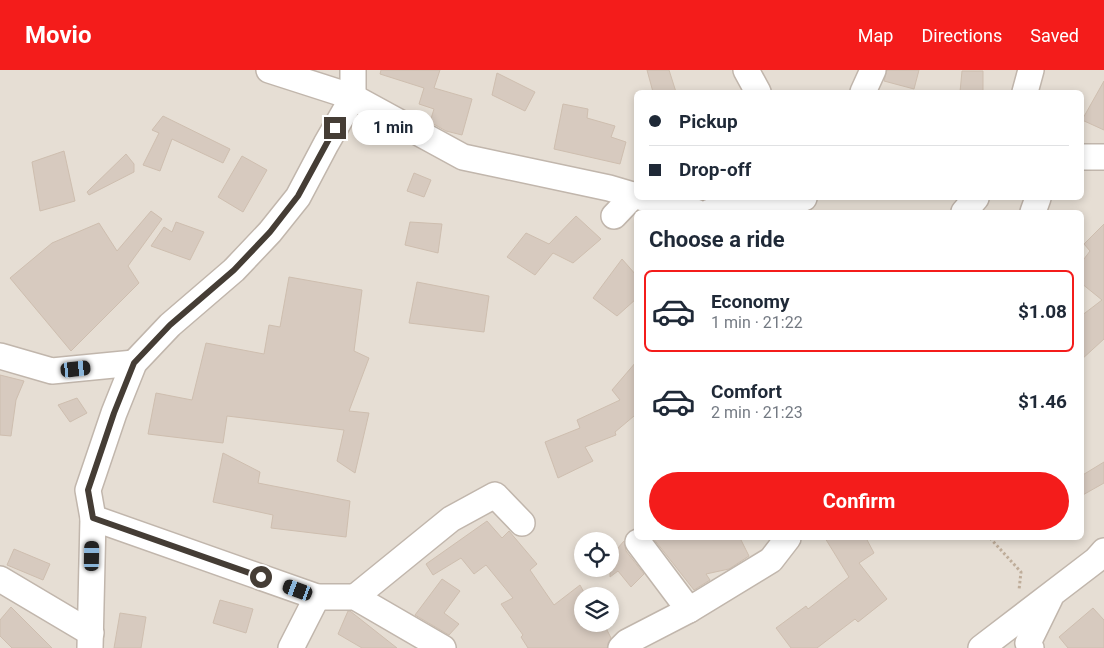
<!DOCTYPE html>
<meta charset="utf-8">
<style>
body{margin:0;font-family:Roboto,sans-serif;background:#f2f2f3;color:#1f2937;height:100vh;display:flex;flex-direction:column;font-size:19px;white-space:nowrap}
*{box-sizing:border-box;margin:0}
p{font-size:16px;color:#747a83}
.icon{flex:none;width:28px;height:28px;fill:none;stroke:currentColor;stroke-width:2;stroke-linecap:round;stroke-linejoin:round}
.map{position:relative;flex:1;overflow:hidden}
.panel{position:absolute;left:634px;top:140px;width:450px;height:330px;display:flex;flex-direction:column;background:#fff;border-radius:8px;box-shadow:0 2px 8px #0003}
.panel>*{flex:none}
.guide{position:absolute;left:634px;top:20px;width:450px;height:110px;border-radius:8px;box-shadow:0 2px 8px #0003;display:grid;align-content:center;height:110px;padding:0 15px;background:#fff}
.buttons{position:absolute;left:574px;top:462px;display:grid;gap:10px}
.buttons a{display:grid;place-items:center;width:45px;height:45px;border-radius:50%;background:#fff;box-shadow:0 2px 8px #0003;font-size:25px}
.end{position:absolute;width:22px;height:22px;margin:-11px;border:6px solid #453d35;background:#fff;box-shadow:0 0 0 2px #fff}
.from{border-radius:50%}
.bubble{position:absolute;height:35px;border-radius:18px;background:#fff;box-shadow:0 2px 8px #0003;font-size:16px;font-weight:700;line-height:35px;text-align:center}
.car{position:absolute;width:15px;height:30px;margin:-15px -8px;border-radius:6px;box-shadow:0 0 4px 1px #0007;background:linear-gradient(#222 24%,#8ab4d8 0 40%,#222 0 76%,#8ab4d8 0 86%,#222 0)}
.guide b{display:flex;align-items:center;gap:18px;height:48px;font-size:19px}
.guide b+b{border-top:1px solid #e0e1e3}
.guide i{width:12px;height:12px;background:#1f2937}
ul{padding:0;list-style:none}
li{display:flex;align-items:center;gap:15px;height:82px;margin:0 10px 8px;padding:0 5px;border:2px solid transparent;border-radius:8px}
li div{flex:1}
li b{display:block;font-size:19px}
li em{font-style:normal;font-weight:700}
li.current{border-color:#f41c1b}
li>.icon{width:45px;height:45px;stroke-width:1.5}
h2{padding:0 15px;font-size:22px;line-height:60px}
.primary-button{display:flex;gap:10px;margin-top:auto;padding:10px 15px}
.primary-button a{flex:1;height:58px;border-radius:30px;background:#f41c1b;color:#fff;font-size:20px;font-weight:700;line-height:58px;text-align:center}
header{display:flex;align-items:center;gap:30px;box-sizing:border-box;height:70px;padding:0 25px;background:#f41c1b;color:#fff}
header strong{font-size:24px}
nav{display:flex;gap:28px;margin-inline-start:auto;font-size:18px}
.map>svg:first-child{display:block}
</style>
<header>
<strong>Movio</strong>
<nav><a>Map</a><a>Directions</a><a>Saved</a></nav>
</header>
<div class="map">
<svg width="1104" height="578" viewBox="0 0 1104 578">
<rect width="100%" height="100%" fill="#f3ede6"/>
<path fill="#e6ded4" fill-rule="evenodd" d="M0,0H1104V578H0ZM636,22H1081V128H636ZM636,142H1081V468H636ZM582,471H610V499H582ZM582,526H610V554H582Z"/>
<g fill="#d7cabf" stroke="#cebeaf">
<path d="M381,0H440L434,18L472,29L462,65L446,61L430,52L434,39L419,34L424,18L380,4Z"/>
<path d="M647,0H669L676,22H653Z"/>
<path d="M887,0H919L914,19L884,11Z"/>
<path d="M962,1H983V22H960Z"/>
<path d="M497,3L535,22L525,41L492,25Z"/>
<path d="M1104,11V60L1082,50Z"/>
<path d="M563,34L588,39L587,48L615,56L611,67L626,72L620,94L554,79Z"/>
<path d="M163,46L230,79L223,93L172,69L160,101L143,95L159,63L152,60Z"/>
<path d="M64,81L75,131L40,141L32,92Z"/>
<path d="M126,84L134,94V102L89,125L87,122Z"/>
<path d="M242,86L267,100L243,142L218,127Z"/>
<path d="M414,103L431,110L424,127L407,121Z"/>
<path d="M151,141L162,149L128,196L139,213L71,281L10,208L52,173L99,153L117,181Z"/>
<path d="M576,146L601,169L573,193L553,183L535,205L507,187L526,163L549,174Z"/>
<path d="M176,152L204,162L190,190L151,176L164,157L172,162Z"/>
<path d="M410,152L442,154L438,183L405,175Z"/>
<path d="M1104,154V269L1081,290V246L1102,230L1081,213V193L1090,181L1084,174Z"/>
<path d="M622,189L636,205V229L617,246L593,228Z"/>
<path d="M289,207L362,220L354,281L369,288L349,341L369,343L355,403L337,391L344,360L227,346L223,373L148,364L156,323L192,330L206,273L264,284L269,255L280,257Z"/>
<path d="M417,212L489,226L484,262L409,253Z"/>
<path d="M636,292V349L634,346L615,362L616,365L585,377L593,391L558,408L545,372L580,358L577,350L620,330L612,320Z"/>
<path d="M0,305L24,311L16,330L11,366L0,365Z"/>
<path d="M77,328L87,343L70,352L58,335Z"/>
<path d="M223,383L260,402L258,413L350,431L346,467L271,458L273,445L213,432Z"/>
<path d="M1104,392V413L1081,426V406Z"/>
<path d="M487,451L502,468L509,461L537,494L530,500L554,535L580,515L586,526H582V554H601L603,557L605,556L611,568L607,578H528L521,567L523,565L501,534L513,528L486,495L474,504L461,488L433,505L426,494Z"/>
<path d="M653,468H740L749,486L729,499L706,504L710,510L694,520Z"/>
<path d="M825,468H866L874,483L859,493L887,529L858,552L855,549L817,578H791L776,558L806,536L808,539L849,507Z"/>
<path d="M624,471L626,481L644,504L631,517L618,501L610,507V487Z"/>
<path d="M14,479L50,494L43,510L7,495Z"/>
<path d="M442,509L460,521L444,543L459,554L449,565L415,545Z"/>
<path d="M220,530L253,539L246,563L213,553Z"/>
<path d="M11,537L52,578H12L0,566V550Z"/>
<path d="M1093,538L1104,550V578H1068L1059,567Z"/>
<path d="M348,541H350L397,578H362L338,564Z"/>
<path d="M120,543L146,547L141,578H114Z"/>
</g>
<g fill="none" stroke-linecap="round" stroke-linejoin="round">
<g stroke="#c1b6ac" stroke-width="28">
<g id="street">
<path d="M269,0L353,27L463,87L609,118L636,126"/>
<path d="M353,0V27L326,74L298,127L270,162L234,200L170,255L134,293L114,343L88,420L93,448L317,527H355L443,578"/>
<path d="M746,0L758,22"/>
<path d="M863,22L873,0"/>
<path d="M1025,22L1031,0"/>
<path d="M1081,87H1104"/>
<path d="M643,128L696,142"/>
<path d="M710,142L784,135L804,128"/>
<path d="M964,142L976,128"/>
<path d="M1033,142L1038,128"/>
<path d="M614,146L634,125"/>
<path d="M0,286L52,301L134,293"/>
<path d="M638,472L689,540"/>
<path d="M0,509L91,563"/>
<path d="M355,527L451,449L495,425L522,453"/>
<path d="M90,578L93,448"/>
<path d="M291,578L317,527"/>
<path d="M621,578L627,572L689,540L771,490L788,468"/>
<path d="M981,578L1096,490L1104,481"/>
<path d="M1031,578L1028,573L1050,528"/>
</g>
</g>
<path stroke="#bfad9a" stroke-width="3" stroke-dasharray="2.5 2.5" stroke-linecap="butt" d="M990,468L1021,502L1019,520"/>
<use href="#street" stroke="#fff" stroke-width="25"/>
</g>
<g fill="none" stroke-linecap="round" stroke-linejoin="round">
<path stroke="#453d35" stroke-width="6" d="M261,507L93,448L88,420L114,343L134,293L170,255L234,200L270,162L298,126L335,58"/>
</g>
</svg>
<div class="buttons">
<a><svg class="icon" aria-label="locate" viewBox="0 0 24 24"><circle cx="12" cy="12" r="6"/><path d="M12 2v4M12 18v4M2 12h4M18 12h4"/></svg></a>
<a><svg class="icon" aria-label="layers" viewBox="0 0 24 24"><path d="M12 4l9 5-9 5-9-5zM3 14l9 5 9-5"/></svg></a>
</div>
<i class="end from" style="left:261px;top:507px"></i>
<i class="end" style="left:335px;top:58px"></i>
<div class="bubble" style="left:352px;top:40px;width:82px">1 min</div>
<i class="car" style="left:76px;top:299px;rotate:84deg"></i>
<i class="car" style="left:92px;top:486px;rotate:1deg"></i>
<i class="car" style="left:298px;top:520px;rotate:290deg"></i>
<div class="guide">
<b><i class="from"></i>Pickup</b>
<b><i></i>Drop-off</b>
</div>
<section class="panel">
<h2>Choose a ride</h2>
<ul>
<li class="current"><svg class="icon" aria-label="car" viewBox="0 0 24 24"><path d="M5 17H2v-5l4-1 3-4h7l3 4 3 1v5h-3M9 17h6M6 11h13"/><circle cx="7" cy="17" r="2"/><circle cx="17" cy="17" r="2"/></svg><div><b>Economy</b><p>1 min · 21:22</p></div><em>$1.08</em></li>
<li><svg class="icon" aria-label="car" viewBox="0 0 24 24"><path d="M5 17H2v-5l4-1 3-4h7l3 4 3 1v5h-3M9 17h6M6 11h13"/><circle cx="7" cy="17" r="2"/><circle cx="17" cy="17" r="2"/></svg><div><b>Comfort</b><p>2 min · 21:23</p></div><em>$1.46</em></li>
</ul>
<div class="primary-button"><a>Confirm</a></div>
</section>
</div>
